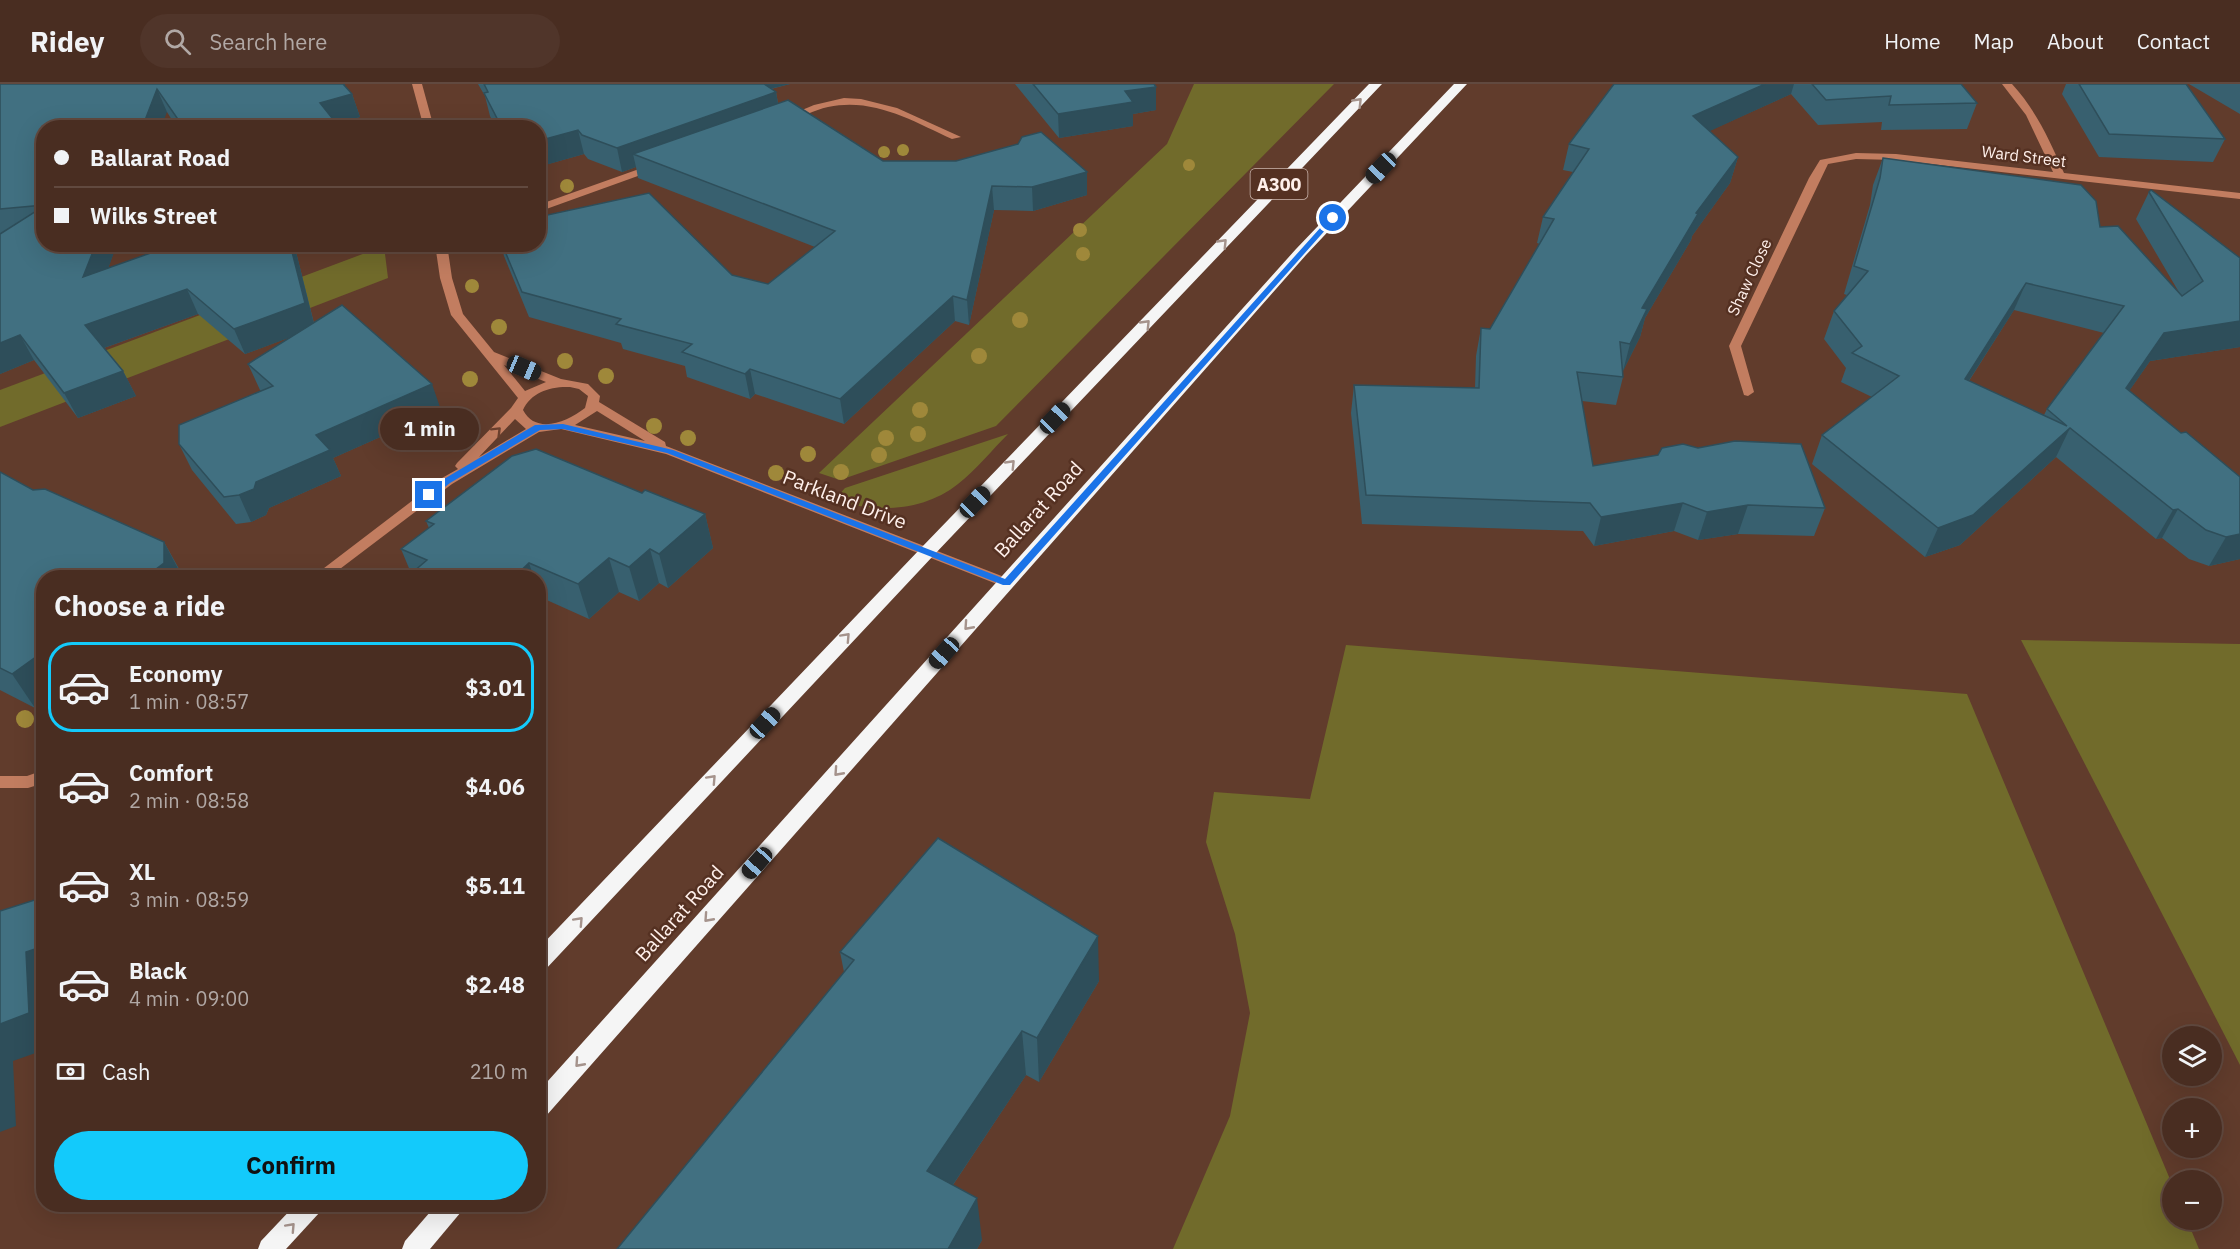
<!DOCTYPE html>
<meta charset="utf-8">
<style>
body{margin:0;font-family:"IBM Plex Sans",sans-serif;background:#50352a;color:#f1f3f6;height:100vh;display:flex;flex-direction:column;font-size:22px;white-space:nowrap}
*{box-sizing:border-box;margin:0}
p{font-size:20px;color:#b1a8a5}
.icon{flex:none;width:33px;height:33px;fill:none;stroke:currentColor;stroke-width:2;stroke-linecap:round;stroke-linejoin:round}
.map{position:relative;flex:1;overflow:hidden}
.drawer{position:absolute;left:36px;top:486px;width:510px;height:642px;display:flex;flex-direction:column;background:#492d21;border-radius:24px;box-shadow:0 6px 24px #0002,0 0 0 2px #61493f}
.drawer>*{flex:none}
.banner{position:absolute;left:36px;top:36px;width:510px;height:132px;border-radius:24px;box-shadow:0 6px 24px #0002,0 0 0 2px #61493f;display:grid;align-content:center;height:132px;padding:0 18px;background:#492d21}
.buttons{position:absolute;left:2162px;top:942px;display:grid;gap:12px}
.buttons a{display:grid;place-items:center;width:60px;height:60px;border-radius:50%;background:#492d21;box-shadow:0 6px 24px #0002,0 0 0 2px #61493f;font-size:30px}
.end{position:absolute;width:27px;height:27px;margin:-14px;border:8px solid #1a73e8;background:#fff;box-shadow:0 0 0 3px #fff}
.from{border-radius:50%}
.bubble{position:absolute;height:42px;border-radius:21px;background:#492d21;box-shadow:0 6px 24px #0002,0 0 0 2px #61493f;font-size:20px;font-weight:800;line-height:42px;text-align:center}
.car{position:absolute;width:18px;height:36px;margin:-18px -9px;border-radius:8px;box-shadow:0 0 4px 2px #0007;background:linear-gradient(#222 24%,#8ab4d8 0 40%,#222 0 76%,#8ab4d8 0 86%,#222 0)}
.banner b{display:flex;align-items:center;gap:21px;height:57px;font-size:22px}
.banner b+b{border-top:2px solid #61493f}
.banner i{width:15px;height:15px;background:#f1f3f6}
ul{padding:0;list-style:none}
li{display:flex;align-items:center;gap:18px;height:90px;margin:0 12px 9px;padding:0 6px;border:3px solid transparent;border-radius:24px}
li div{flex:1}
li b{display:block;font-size:22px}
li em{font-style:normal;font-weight:800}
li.current{border-color:#13cafb}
li>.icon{width:54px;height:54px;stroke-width:1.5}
h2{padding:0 18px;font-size:27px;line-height:72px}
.pay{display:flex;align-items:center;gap:15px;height:66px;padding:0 18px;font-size:22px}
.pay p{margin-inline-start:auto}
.cta{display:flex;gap:12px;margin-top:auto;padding:12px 18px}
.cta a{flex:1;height:69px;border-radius:36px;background:#13cafb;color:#111;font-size:24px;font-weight:800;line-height:69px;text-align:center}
header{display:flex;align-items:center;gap:36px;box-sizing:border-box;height:84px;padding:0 30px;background:#492d21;border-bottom:2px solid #61493f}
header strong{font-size:28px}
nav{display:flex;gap:33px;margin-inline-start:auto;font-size:21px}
.search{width:420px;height:54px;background:#50352a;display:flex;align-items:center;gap:15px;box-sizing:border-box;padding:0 21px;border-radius:33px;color:#b1a8a5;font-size:22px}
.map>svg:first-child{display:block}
</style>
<header>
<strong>Ridey</strong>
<div class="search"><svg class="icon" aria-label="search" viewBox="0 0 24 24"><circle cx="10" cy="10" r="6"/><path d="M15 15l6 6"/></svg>Search here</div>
<nav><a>Home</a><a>Map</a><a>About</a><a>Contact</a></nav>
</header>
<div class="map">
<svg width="2240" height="1165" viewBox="0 0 2240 1165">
<rect width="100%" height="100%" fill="#613c2c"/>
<g fill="#716b2b">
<path d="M1194,0H1334L996,342L840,396L819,389L1167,60Z"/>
<path d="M384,162L388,194L0,343V306Z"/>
<path d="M1008,350C992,366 976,386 958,400C923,428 875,429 834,416L845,404Z"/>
<path d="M2021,556L2240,560V981Z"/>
<path d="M1346,561L1967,610L2172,1100V1136H2187L2199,1165H1173L1230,1032L1250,929L1235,850L1206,758L1214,708L1310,715Z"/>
</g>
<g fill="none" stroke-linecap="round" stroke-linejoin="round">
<g fill="#c27d60" fill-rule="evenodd">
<path d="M412,0H422L434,44H424Z"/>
<path d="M2002,0H2012C2036,26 2050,57 2064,89L2240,109V115L1896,76L1856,75L1828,80L1741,262L1754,308L1748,312L1744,311L1729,262L1809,94L1820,76L1856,69L1896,70L2053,88L2026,31Z"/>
<path d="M844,14L861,15L897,24L961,53L952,55C913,37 873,13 828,23C814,26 802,33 788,37L783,34L814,21Z"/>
<path d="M656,79L661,82L660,84L538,128V121Z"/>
<path d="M435,160H447L452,194L463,230L494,268L561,295L588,300L600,312L599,318L665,358L666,362L1012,496L1014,499L1012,502H1002L666,370L561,345L539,348L452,400L328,494H311L442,394L458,385L455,382L457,379L511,324L518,314L451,231L440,194ZM504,281L546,298L525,307ZM570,303L579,305L588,312L585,324C567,338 536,351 523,326C531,308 551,302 570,303ZM597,327L645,357L575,341ZM515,335L526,345L479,373Z"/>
<path d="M44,686V699L28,704H0V692H27Z"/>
</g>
<g fill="#f5f5f5" fill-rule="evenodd">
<path d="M1369,0H1382L933,472L545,886L538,889V865L921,464Z"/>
<path d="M1454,0H1467L1306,171L546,1032L538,1035V1008L1296,165Z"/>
<path d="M296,1120H324L320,1128L286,1165H258L261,1157Z"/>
<path d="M437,1120H465L461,1128L430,1165H402L405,1157Z"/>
</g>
</g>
<g fill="#9f883a">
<circle cx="903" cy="66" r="6"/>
<circle cx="884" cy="68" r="6"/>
<circle cx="1189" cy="81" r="6"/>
<circle cx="567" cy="102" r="7"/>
<circle cx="1080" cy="146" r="7"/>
<circle cx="1083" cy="170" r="7"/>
<circle cx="472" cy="202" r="7"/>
<circle cx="1020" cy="236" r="8"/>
<circle cx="499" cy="243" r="8"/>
<circle cx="979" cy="272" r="8"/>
<circle cx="565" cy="277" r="8"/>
<circle cx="606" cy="292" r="8"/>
<circle cx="470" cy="295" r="8"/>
<circle cx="920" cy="326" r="8"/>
<circle cx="654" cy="342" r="8"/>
<circle cx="918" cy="350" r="8"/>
<circle cx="688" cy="354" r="8"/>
<circle cx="886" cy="354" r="8"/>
<circle cx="808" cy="370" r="8"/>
<circle cx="879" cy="371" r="8"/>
<circle cx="841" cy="388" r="8"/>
<circle cx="776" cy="389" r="8"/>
<circle cx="25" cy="635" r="9"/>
</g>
<g fill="#38606f" fill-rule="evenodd">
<path d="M0,0H345V2L352,10L360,33L337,40L340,44H177L167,28L44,44V160H117L108,184L176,160H294L314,239L441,326L333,374L341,392L269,424L266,431L251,438L236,440L192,386L179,360L261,307L260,306L248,280L293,252L245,270L198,230L104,264L123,287L136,312L78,334L34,276L0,290Z"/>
<path d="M478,0H790L771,5L776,8L778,19L883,77L1087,111L1033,127L994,126L969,241L955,237L844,340L755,310L750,315L687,293L685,282L623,265L621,259L529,233L504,172L501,160H538L732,191L768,200L815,163L638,94L636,83L622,88L588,75L584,70L538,83V44H496L490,32L485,12Z"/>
<path d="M1015,0H1154L1156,3V26L1133,30V42L1059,54Z"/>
<path d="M1614,0H1961L1977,19L1967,45L1881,46L1882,38L1818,41L1791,10L1709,47L1738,73L1730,99L1692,152L1691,156L1645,234L1640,253L1623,287H1622L1623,293L1616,321L1582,317L1593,382L1825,424L1814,452L1738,450L1698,456L1674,447L1594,462L1583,447L1362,440L1351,329L1354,301L1475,304L1476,272L1481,244L1490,245L1540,160L1537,159L1543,133L1573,88L1563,86L1569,60Z"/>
<path d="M2066,0H2186L2225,55L2213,78L2099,73L2062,10Z"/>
<path d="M2189,0H2240V30Z"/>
<path d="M1883,74L2100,143L2180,210L2136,135L2149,108L2240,174V263L2150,277L2129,307L2181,349L2240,475L2209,482L2189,475L2162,454L2156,455L2056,373L1960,461L1925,473L1812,380L1822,351L1872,313L1841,298L1846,284L1824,255L1834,227L1847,211L1844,210L1870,121L1873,101ZM2014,226L2104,249L2047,325L2044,331L1969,297Z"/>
<path d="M0,388L33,406L164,458L183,492V494H44V618L35,624L0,606Z"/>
<path d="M642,409L705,430L713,464L668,504L659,499L639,517L619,508L589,535L540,513L538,515V494H406L411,489L401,465L429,444L426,437Z"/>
<path d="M840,868L1099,897L1039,998L1026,991L953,1101L982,1156L977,1165H617L844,888Z"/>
</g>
<g fill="#2e4e5a">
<path d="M339,0H345L346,11L352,10L360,33L328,42L320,19Z"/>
<path d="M746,0H790L748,10Z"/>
<path d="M1765,0H1794L1791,10L1686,58L1693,32Z"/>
<path d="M1156,3V26L1133,30V42L1059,54L1058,30L1125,7Z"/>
<path d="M157,5L167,28L161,44H142Z"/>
<path d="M776,8L780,31L633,70L636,83L622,88L617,64Z"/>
<path d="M578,46L584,70L538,83V57Z"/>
<path d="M1738,73L1730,99L1692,152L1691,156L1645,234L1640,253L1623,287L1630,260L1642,224L1696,129Z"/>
<path d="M1087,88V111L1033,127L1032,103Z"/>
<path d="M992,102L994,126L969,241L967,216Z"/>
<path d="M96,160H117L96,218L83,193Z"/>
<path d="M290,160H294L315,244L245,270L234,245Z"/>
<path d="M2026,199L2014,226L1952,323L1965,295Z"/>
<path d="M187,205L198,230L98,266L85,241Z"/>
<path d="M953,212L955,237L844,340L840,315Z"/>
<path d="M2240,237V263L2150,277L2111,333L2126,304L2164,249Z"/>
<path d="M20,251L34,276L0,290V259Z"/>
<path d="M750,285L755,310L750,315L745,290Z"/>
<path d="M123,287L136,312L78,334L64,309Z"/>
<path d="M432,300L441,326L333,374L341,392L269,424L266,431L251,438L239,411L316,351Z"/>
<path d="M2070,344L2056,373L1960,461L1925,473L1938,444Z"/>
<path d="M1683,419L1674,447L1594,462L1601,433Z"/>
<path d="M1748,421L1738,450L1698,456L1707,428Z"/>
<path d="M2178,425L2162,454L2156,455L2173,426Z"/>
<path d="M705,430L713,464L668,504L659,470Z"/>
<path d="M2240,450V475L2209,482L2226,453Z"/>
<path d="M164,458L183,494H144Z"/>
<path d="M650,465L659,499L639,517L629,483Z"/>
<path d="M609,474L619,508L589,535L578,500Z"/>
<path d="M529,479L534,494H513Z"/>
<path d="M44,567V618L35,624L12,590Z"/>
<path d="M1098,852L1099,897L1039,998L1037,954Z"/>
<path d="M44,862V966L13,977L16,1042L0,1048V940L26,868Z"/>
<path d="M1022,947L1026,991L934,1129L927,1087Z"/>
<path d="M977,1114L982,1156L977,1165H948Z"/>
</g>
<g fill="#417081" stroke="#2e4e5a" stroke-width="1.5" fill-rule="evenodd">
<path d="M0,0H343L352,10L320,19L340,44H184L157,5L142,44H44V121L0,125Z"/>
<path d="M484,0H764L776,8L617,64L582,51L578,46L538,57V44H502L484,9L488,8Z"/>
<path d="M1033,0H1154L1156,3L1125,7L1133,18L1058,30Z"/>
<path d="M1614,0H1765L1693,32L1738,73L1696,129L1698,130L1642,224L1647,225L1630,260L1620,258L1623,293L1577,288L1593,382L1658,371L1662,364L1683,360L1698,364L1735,357L1801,360L1825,424L1748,421L1707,428L1683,419L1601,433L1590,419L1366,411L1354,301L1479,304L1481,244L1490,245L1554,135L1543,133L1589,65L1569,60Z"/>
<path d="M1812,0H1961L1977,19L1889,21L1891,12L1826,16Z"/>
<path d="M2079,0H2186L2225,55L2109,50Z"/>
<path d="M788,16L883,77H956L1018,60L1022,53L1041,48L1087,88L1032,103L992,102L967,216L953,212L840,315L750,285L745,290L682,268L692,260L616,240L621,235L522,208L502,160H538V133L649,109L732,191L768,200L835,147L633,70Z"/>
<path d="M1883,74L2081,101L2096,117L2100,143L2118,142L2182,212L2203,197L2149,108L2151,106L2240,174V237L2164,249L2126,304L2181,349L2186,348L2240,393V450L2226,453L2206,446L2178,425L2173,426L2070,344L1973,431L1938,444L1822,351L1899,292L1852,269L1862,262L1834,227L1868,187L1854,182L1880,94ZM2026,199L2124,222L2047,325L2067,342L1965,295Z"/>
<path d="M44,122V160H96L83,193L176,160H290L305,219L234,245L187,205L85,241L123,287L64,309L20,251L0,259V150Z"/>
<path d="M342,221L432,300L316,351L330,366L256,398L254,405L239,411L224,413L179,360V341L273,302L248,280Z"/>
<path d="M536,365L642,409L645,406L705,430L659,470L650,465L629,483L609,474L578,500L529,479L513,494H406L427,476L401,465L434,440L426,437L512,372Z"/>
<path d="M0,388L33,406L45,405L164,458V479L144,494H44V567L12,590L0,584Z"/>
<path d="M938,754L1098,852L1037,954L1022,947L927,1087L977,1114L948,1165H617L854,876L840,868Z"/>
<path d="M44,813V862L26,868L29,929L0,940V827Z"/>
</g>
<defs><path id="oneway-chevron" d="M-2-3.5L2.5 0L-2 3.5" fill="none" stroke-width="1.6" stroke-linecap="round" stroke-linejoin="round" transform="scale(1.5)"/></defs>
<g stroke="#a5938c">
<use href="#oneway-chevron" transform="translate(1358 18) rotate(-46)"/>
<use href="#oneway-chevron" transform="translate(1223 159) rotate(-46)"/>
<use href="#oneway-chevron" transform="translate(1146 240) rotate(-46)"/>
<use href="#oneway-chevron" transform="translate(1011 380) rotate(-46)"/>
<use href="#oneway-chevron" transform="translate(968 542) rotate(132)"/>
<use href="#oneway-chevron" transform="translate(846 553) rotate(-47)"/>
<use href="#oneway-chevron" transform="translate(838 688) rotate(132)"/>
<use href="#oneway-chevron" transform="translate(712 695) rotate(-47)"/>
<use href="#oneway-chevron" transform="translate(708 834) rotate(132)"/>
<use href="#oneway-chevron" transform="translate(579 837) rotate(-47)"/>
<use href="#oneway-chevron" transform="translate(579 979) rotate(132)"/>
<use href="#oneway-chevron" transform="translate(291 1143) rotate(-47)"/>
</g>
<use stroke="#6b402e" href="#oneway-chevron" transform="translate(497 347) rotate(-45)"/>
<path fill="#1a73e8" d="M1330,133L1336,134L1010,501H1003L667,369L563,345L540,346L450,399L432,413L424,411L444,395L535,341L563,340L673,366L1005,495Z"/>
<g text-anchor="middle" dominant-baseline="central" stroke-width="5" stroke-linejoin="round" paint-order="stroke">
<g font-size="16" fill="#fff0eb" stroke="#553122">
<text transform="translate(2024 72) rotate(7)">Ward Street</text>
<text transform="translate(1749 193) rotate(-65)">Shaw Close</text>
</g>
<rect fill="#553122" stroke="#ccb7af" stroke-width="1.5" x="1250.5" y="85" width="57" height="30" rx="4.5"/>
<g font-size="18" font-weight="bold" fill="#fff0eb">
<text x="1279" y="100">A300</text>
</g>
<g font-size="20" fill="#fff0eb" stroke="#553122">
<text transform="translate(845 415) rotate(21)">Parkland Drive</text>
<text transform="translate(1038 425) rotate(-48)">Ballarat Road</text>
<text transform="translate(679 829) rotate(-48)">Ballarat Road</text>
</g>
</g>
</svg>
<div class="buttons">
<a><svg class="icon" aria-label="layers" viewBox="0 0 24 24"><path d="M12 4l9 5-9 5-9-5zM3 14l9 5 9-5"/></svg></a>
<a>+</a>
<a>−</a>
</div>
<i class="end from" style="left:1333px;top:134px"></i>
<i class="end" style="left:429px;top:411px"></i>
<div class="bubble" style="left:380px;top:324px;width:99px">1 min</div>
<i class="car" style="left:1381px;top:84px;rotate:224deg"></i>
<i class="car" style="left:524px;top:284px;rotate:113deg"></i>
<i class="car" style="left:1055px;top:334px;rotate:44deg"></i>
<i class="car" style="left:975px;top:418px;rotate:44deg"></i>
<i class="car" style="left:944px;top:569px;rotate:222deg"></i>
<i class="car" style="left:765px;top:639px;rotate:43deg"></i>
<i class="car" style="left:757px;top:779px;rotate:222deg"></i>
<div class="banner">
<b><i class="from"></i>Ballarat Road</b>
<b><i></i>Wilks Street</b>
</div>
<section class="drawer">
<h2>Choose a ride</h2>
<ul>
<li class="current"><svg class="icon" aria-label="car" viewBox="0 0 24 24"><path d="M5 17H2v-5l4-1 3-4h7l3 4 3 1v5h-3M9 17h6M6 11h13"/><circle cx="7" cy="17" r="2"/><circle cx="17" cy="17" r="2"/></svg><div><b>Economy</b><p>1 min · 08:57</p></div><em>$3.01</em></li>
<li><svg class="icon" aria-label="car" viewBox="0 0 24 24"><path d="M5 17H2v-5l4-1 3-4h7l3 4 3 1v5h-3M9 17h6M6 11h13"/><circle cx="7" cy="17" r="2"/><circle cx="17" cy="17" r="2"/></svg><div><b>Comfort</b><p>2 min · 08:58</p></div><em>$4.06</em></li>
<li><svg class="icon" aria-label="car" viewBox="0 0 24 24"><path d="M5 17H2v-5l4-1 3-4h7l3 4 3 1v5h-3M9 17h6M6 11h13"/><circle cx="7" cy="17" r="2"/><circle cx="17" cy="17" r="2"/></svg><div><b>XL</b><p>3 min · 08:59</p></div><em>$5.11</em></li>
<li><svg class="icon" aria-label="car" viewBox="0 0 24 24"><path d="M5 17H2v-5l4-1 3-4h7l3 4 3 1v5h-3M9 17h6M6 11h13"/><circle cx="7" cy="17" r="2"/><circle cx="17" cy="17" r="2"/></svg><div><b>Black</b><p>4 min · 09:00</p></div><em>$2.48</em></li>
</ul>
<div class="pay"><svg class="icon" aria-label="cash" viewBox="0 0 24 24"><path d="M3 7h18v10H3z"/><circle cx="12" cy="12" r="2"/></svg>Cash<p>210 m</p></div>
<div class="cta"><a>Confirm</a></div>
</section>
</div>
